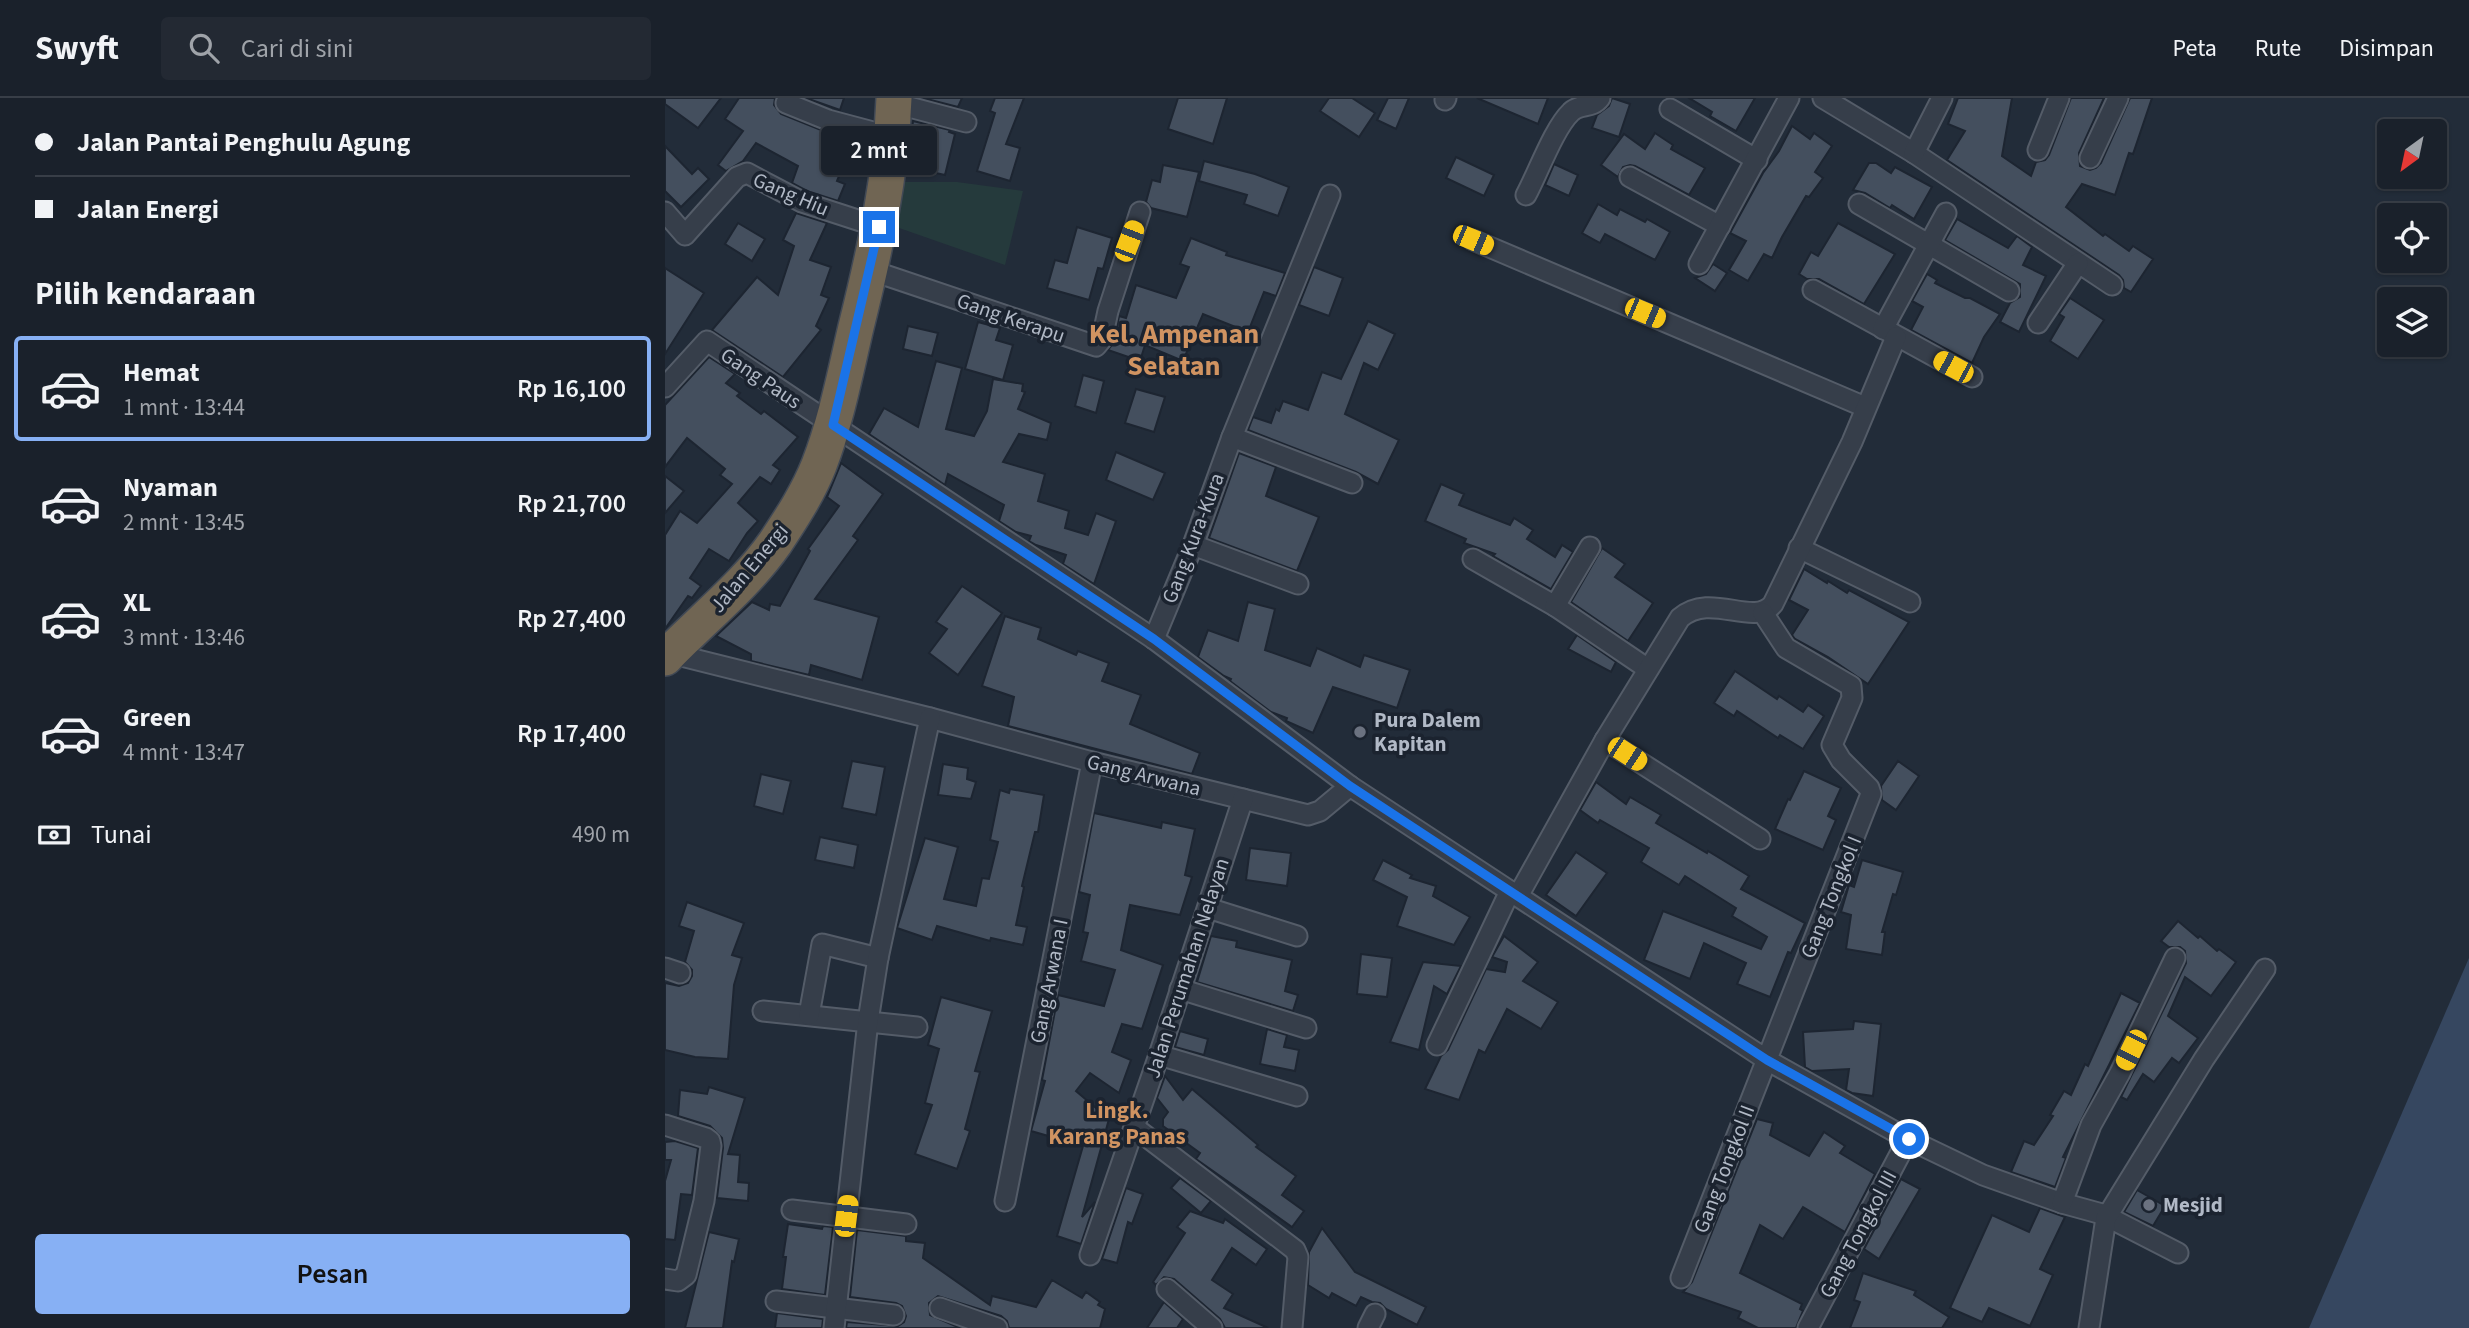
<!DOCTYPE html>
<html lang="id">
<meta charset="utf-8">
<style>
body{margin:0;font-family:"Source Sans 3",sans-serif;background:#232933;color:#f1f3f6;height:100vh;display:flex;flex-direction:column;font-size:26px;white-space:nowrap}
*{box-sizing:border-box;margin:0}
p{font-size:23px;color:#9fa3a9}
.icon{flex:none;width:38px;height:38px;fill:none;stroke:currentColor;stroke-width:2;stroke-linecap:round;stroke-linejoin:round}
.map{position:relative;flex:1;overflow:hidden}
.sheet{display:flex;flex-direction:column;background:#1a212b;width:665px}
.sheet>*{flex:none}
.guide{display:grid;align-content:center;height:154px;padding:0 35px;background:#1a212b}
.needle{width:46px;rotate:213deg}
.controls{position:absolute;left:1712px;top:21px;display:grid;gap:14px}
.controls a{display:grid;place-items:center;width:70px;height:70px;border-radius:7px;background:#1a212b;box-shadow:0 2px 5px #0004,0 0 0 2px #383e47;font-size:35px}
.end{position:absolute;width:32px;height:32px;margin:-16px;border:9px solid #1a73e8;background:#fff;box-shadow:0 0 0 4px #fff}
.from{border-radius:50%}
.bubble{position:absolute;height:49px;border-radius:7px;background:#1a212b;box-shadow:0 2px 5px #0004,0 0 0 2px #383e47;font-size:23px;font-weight:600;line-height:49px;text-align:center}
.car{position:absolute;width:21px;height:42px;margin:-21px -10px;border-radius:9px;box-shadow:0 0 5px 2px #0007;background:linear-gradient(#f5c518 24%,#345 0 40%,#f5c518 0 76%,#345 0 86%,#f5c518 0)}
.guide b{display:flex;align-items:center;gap:24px;height:66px;font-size:26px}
.guide b+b{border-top:2px solid #383e47}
.guide i{width:18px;height:18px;background:#f1f3f6}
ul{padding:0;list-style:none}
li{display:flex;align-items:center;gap:21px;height:105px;margin:0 14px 10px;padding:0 21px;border:4px solid transparent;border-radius:7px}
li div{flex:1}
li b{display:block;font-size:26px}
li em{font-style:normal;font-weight:600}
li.on{border-color:#87b0f4}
li>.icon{width:63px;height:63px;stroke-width:1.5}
h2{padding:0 35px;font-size:32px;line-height:84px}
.pay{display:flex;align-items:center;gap:18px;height:77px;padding:0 35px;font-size:26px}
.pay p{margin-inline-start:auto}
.primary-button{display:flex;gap:14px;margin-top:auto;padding:14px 35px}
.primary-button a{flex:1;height:80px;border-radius:7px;background:#87b0f4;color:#111;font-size:28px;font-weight:600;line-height:80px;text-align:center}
header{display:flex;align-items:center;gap:42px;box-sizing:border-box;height:98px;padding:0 35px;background:#1a212b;border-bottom:2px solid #383e47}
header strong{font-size:33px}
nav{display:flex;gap:38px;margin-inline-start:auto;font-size:24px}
.search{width:490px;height:63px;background:#232933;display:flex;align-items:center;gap:18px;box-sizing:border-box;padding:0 24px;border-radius:7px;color:#9fa3a9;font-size:26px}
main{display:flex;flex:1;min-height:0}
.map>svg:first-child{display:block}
</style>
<header>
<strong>Swyft</strong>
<div class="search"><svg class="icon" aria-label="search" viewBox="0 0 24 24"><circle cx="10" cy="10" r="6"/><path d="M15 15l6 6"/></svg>Cari di sini</div>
<nav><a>Peta</a><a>Rute</a><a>Disimpan</a></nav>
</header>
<main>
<section class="sheet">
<div class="guide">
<b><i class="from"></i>Jalan Pantai Penghulu Agung</b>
<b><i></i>Jalan Energi</b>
</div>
<h2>Pilih kendaraan</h2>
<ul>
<li class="on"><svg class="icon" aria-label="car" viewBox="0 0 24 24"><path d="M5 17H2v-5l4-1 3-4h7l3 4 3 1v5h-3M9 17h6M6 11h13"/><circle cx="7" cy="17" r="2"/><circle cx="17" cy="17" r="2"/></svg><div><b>Hemat</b><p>1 mnt · 13:44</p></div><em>Rp 16,100</em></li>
<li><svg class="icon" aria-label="car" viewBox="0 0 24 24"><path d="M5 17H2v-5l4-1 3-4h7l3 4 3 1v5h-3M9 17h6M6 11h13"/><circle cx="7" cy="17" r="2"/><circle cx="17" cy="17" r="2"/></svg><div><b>Nyaman</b><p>2 mnt · 13:45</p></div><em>Rp 21,700</em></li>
<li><svg class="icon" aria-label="car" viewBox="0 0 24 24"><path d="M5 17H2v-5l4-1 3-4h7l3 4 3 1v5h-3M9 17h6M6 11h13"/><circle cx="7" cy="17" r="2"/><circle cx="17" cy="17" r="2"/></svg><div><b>XL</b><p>3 mnt · 13:46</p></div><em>Rp 27,400</em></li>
<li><svg class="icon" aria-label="car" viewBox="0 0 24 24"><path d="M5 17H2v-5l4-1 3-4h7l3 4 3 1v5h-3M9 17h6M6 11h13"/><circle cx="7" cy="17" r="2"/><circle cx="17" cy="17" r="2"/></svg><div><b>Green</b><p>4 mnt · 13:47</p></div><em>Rp 17,400</em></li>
</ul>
<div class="pay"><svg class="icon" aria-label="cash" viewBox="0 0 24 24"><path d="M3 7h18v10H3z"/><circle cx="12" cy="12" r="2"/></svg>Tunai<p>490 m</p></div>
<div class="primary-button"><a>Pesan</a></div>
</section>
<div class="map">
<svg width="1804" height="1230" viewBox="0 0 1804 1230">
<rect width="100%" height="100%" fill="#222c39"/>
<path fill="#253a3c" d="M228,84H292L358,93L340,167L217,124Z"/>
<path fill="#364760" d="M1804,860V1230H1644Z"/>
<g fill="#444f5e" stroke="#1d2531" stroke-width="2">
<path d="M0,0H56L33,30L0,6Z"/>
<path d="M74,0H110L109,7L116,16L166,36L163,45L184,54L172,83L180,86L173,103L142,93L127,85L133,68L91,45L78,63L61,73L53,67L78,33L60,21Z"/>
<path d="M141,0H179L175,12Z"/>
<path d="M258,0H297L293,9Z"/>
<path d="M330,0H359L341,46L355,50L345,83L312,73L330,15L325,13Z"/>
<path d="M513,0H562L548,46L503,31Z"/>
<path d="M664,0H687L710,15L694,39L655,13Z"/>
<path d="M723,0H744L731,31L712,22Z"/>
<path d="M812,0H883L873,26Z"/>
<path d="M947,0L965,6L954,39L927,30L932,17L944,8Z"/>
<path d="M1024,0H1090L1071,33L1045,18L1047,14Z"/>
<path d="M1293,0H1347L1337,58L1366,78L1371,64L1380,62L1384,57L1406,0H1439L1414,55L1415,68L1425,72L1431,70L1436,65L1465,0H1487L1468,56L1464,55L1450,97L1417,86L1401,109L1438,138L1440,136L1464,153L1468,148L1488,161L1466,194L1459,190L1458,182L1454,177L1282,62L1300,33L1283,26Z"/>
<path d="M248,23L285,32L284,34L290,36L280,77L243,69Z"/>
<path d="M1127,28L1145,41L1149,35L1167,48L1150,74L1158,80L1144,99L1141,98L1117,139L1107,160L1099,156L1083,183L1064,172L1081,143L1065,135L1098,75L1114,53Z"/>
<path d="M990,35L1008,47L1006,51L1040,70L1024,97L970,68L965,67L958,69L953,79L936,67L959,36L980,51Z"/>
<path d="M0,48L27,76L33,70L44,81L16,109L0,93Z"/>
<path d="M791,59L829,77L819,98L781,80Z"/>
<path d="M539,63L590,76L624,89L613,118L579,106L582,97L534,83Z"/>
<path d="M1204,65H1211L1226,75L1230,69L1267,89L1249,121L1227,107L1225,110L1200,95L1188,92Z"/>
<path d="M889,66L913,77L904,98L880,87Z"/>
<path d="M498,67L534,74L522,119L486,110L481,104L487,82L495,84Z"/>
<path d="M933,106L952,117L955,111L980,124L982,121L1005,134L990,162L940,136L935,145L917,135Z"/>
<path d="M131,115L162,125L145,162L166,169L156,197L164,200L151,228L156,232L118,279L47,232L92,179L113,197L129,148L118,142Z"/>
<path d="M1292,121L1343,150L1352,138L1367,149L1358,167L1381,178L1354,234L1335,224L1345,205L1355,199V186L1280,142Z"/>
<path d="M73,125L100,141L87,163L60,146Z"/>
<path d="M1173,125L1230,156L1199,206L1154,181H1142L1134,176L1146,154L1153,158Z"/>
<path d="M412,129L447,140L438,171L433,170L424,202L382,190L390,162L402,165Z"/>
<path d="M526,140L562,154L561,157L620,175L611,198L599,194L583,234L538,216L518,263L480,247L475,263L443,252L449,244L454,218L461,220L471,187L511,200L524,169L515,166Z"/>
<path d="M1048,166L1062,175L1050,193L1030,180L1041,176Z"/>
<path d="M649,169L678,180L664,218L634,207Z"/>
<path d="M0,170L39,195L0,256Z"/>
<path d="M1262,176L1272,182L1270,185L1300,200H1305L1335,216L1319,239L1307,265L1246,232L1258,209L1247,203Z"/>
<path d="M1405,200L1439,222L1413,261L1385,243L1399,219L1394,216Z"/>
<path d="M703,223L730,236L713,272L699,265L680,316L734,342L713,386L691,374L583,332L588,319L606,325L611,311L614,313L618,303L643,312L657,274L676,281Z"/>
<path d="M313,224L335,230L331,242L348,247L338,282L300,271Z"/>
<path d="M243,228L273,235L267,258L238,251Z"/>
<path d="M44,259L70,276L61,285L75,295L72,298L96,316L99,313L133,339L108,367L115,372L106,386L95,379L73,405L93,423L82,435L64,463L44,451L25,480L36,488L27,500L23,498L0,531V437L15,413L32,425L67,386L55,377L60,371L22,340L0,369V307Z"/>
<path d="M271,263L297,270L281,331L309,338L322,313L328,281L358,286L357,293L360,294L353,311L386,325L382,342L354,336L338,364L380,376L373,403L404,413L400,430L423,437L431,415L451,423L429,486L398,466L401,457L371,447L364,443L366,438L351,434L334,423L339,407L283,376L280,387L204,336L219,310L253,329Z"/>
<path d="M418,277L439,283L431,315L410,308Z"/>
<path d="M471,291L500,299L489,334L460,325Z"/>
<path d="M451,354L500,375L488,402L441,382Z"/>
<path d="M574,355L611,369L601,398L654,419L632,473L544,440Z"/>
<path d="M176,365L218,396L188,438L193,442L150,501L214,519L197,582L146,567L144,577L86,563V556L51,538L87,504L104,512L105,506L115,508L145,453L143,451L174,408L162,399Z"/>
<path d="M0,378L19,393L0,415Z"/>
<path d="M776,386L799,396L794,407L845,427L849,420L868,432L862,441L890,459L897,447L908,454L886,491L828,458L830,456L799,445L801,441L760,423Z"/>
<path d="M937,450L960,466L950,479L988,505L963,543L906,504Z"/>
<path d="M1139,471L1162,485L1163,483L1182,495L1184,492L1244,524L1203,586L1163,559L1130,541L1127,537L1143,512L1124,502Z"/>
<path d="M297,488L337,515L293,577L264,555L282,531L271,524Z"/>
<path d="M583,504L610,511L600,552L645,568L652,550L695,569L699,557L745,572L732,610L668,589L648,635L621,623L622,620L606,614L565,583L566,581L559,578L533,559L543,532L573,543Z"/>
<path d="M340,518L376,530L373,541L411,557L413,553L444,565L437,583L476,597L465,626L535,655L527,676L343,628L349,599L317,588Z"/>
<path d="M912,537L951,564L946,574L903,551Z"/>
<path d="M1070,573L1112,601L1114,598L1138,614L1143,607L1159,618L1138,651L1115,637L1113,640L1072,613L1069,618L1049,605Z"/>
<path d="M187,663L220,669L211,717L177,710Z"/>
<path d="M1233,663L1254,678L1231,712L1217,702L1216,688Z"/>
<path d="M278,666L303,670L302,681L311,684L306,701L273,697Z"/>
<path d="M1139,673L1176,690L1163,718L1171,722L1158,752L1110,731L1123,701L1125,702Z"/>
<path d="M96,676L126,683L118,716L89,708Z"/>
<path d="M931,684L961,706L965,699L996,717L991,725L1042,755L1043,753L1084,778L1076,791L1140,825L1126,855L1123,854L1105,899L1072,886L1081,865L1039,845L1025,881L979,862L998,813L1096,851L1102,839L1067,818L1071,810L1020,778L1014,787L976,764L984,750L935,722L933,725L915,712Z"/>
<path d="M345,691L379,697L373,734H370L357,788L359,789L351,827L362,829L358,847L326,840L325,843L272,828L267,842L232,830L260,740L293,749L279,801L311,808L317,780L324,781L333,744L325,742L335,692L344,695Z"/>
<path d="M429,715L496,730L497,724L530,731L520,777L527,779L515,817L465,807L456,852L498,867L477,931L457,926L447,954L466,962L454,995L425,975L411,993L444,1021L417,1119L430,1104L416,1146L392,1138L418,1048L366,1033L380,983L377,982L393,897L439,908L450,872L416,863L423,835L418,834L425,797L414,794Z"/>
<path d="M155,739L193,747L189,770L150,762Z"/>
<path d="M585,750L626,755L622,788L581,782Z"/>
<path d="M911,754L942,775L911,818L881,797Z"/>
<path d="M718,762L747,777L745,780L771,788L768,798L805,819L789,847L732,828L742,799L708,782Z"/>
<path d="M1197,762L1238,774L1231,797L1228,796L1217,834H1220L1217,857L1181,851L1186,817L1176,814L1184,787L1189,789Z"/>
<path d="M22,804L79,825L67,857L77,860L69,887L63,961L30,959L0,952V885L14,888L23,885L27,878V872L20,864L29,833L14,828Z"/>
<path d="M1513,823L1533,840L1535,838L1552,853L1554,851L1571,864L1546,898L1520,879L1503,918L1533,940L1514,965L1507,960L1489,984L1478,976L1462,1002L1456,999L1521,865L1520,853L1515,849H1504L1496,843Z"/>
<path d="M546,838L572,843L571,849L627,862L620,893L633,897L628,913L532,884Z"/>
<path d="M839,838L873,864L858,883L893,904L876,931L842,911L820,955L814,952L794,1002L760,991L776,958L783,952L821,871L840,874L842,864L827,859Z"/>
<path d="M696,856L727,860L722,899L692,896Z"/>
<path d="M758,864L796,868L782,896L769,888L754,952L725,944Z"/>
<path d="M1456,895L1475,905L1398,1059L1401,1060L1390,1089L1346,1074L1359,1043L1369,1047L1388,1018L1385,1017L1399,993L1406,997L1420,966L1423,968Z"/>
<path d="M276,899L327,913L310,973L315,974L300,1031L305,1033L292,1071L250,1056L267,1007L260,1005L274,951L263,947Z"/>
<path d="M1189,923L1216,926L1208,998L1187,995L1181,992L1184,971L1147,973L1140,969L1138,934L1188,931Z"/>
<path d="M602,931L622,937L619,949L634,952L630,973L595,966Z"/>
<path d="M515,933L543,941L539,957L510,949Z"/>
<path d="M500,978L518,1002L527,991L593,1047L591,1049L631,1078L617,1097L639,1113L627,1129L531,1061L535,1055L498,1028V1021L503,1014L492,1000Z"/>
<path d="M44,989L80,1000L63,1056L75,1057L73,1084L84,1085L83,1103L52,1100L58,1050L57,1040L45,1028L13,1018L15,992L42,996Z"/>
<path d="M1092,1021L1108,1025L1105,1037L1144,1058L1159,1034L1180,1048L1175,1055L1210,1076L1180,1134L1138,1109L1118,1141L1095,1127L1075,1175L1137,1206L1135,1211L1138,1213L1131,1230H1093L1073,1220L1076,1214L1018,1194L1027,1184Z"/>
<path d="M10,1043L33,1050L27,1097L16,1096L10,1142L0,1141V1083L6,1062H0V1044Z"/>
<path d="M515,1080L546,1103L536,1115L506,1090Z"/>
<path d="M1236,1081L1255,1091L1214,1161L1199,1151Z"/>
<path d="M461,1090L478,1096L467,1126L463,1124L452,1165L437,1161Z"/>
<path d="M1472,1092L1500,1108L1488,1128L1459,1114Z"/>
<path d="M1375,1110L1400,1119L1375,1171L1388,1177L1365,1228L1324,1210L1317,1224L1285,1210L1327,1117L1364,1134Z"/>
<path d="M525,1113L558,1125L560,1121L602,1151L591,1167L567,1150L547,1182L568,1196L559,1210L603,1230H560L555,1221L509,1181L499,1179L491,1187L488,1184L520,1135L512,1129Z"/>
<path d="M123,1126L157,1131L158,1128L168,1129L160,1197L117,1191L121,1159H118Z"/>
<path d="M657,1130L690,1174L761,1209L752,1227L721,1211L715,1205L707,1204L696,1199L691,1208L667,1195L664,1200L643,1187L644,1154Z"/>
<path d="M192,1132L241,1138V1143L260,1145L258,1160L325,1207L327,1198L371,1209L387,1182L417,1200L421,1194L435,1204L433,1207L440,1211L435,1230H344L342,1223L336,1218L273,1198L264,1205L265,1217L295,1230H181L182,1224L233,1228L239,1224L241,1218L237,1208L231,1205L185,1199Z"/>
<path d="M44,1134L74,1141L69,1164L67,1163L58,1230H20Z"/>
<path d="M1198,1175L1251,1193L1249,1197L1284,1219L1277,1230H1185L1195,1204L1189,1202Z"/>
<path d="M499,1204L518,1221L512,1230H482Z"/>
<path d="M112,1215L158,1221L157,1230H110Z"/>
</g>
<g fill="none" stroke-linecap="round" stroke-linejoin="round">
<g stroke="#545c68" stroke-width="23">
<g id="street">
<path d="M1158,0L1249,55L1447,187"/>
<path d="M780,2L781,0"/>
<path d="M121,5L163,22L227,39"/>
<path d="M229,5L301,24"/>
<path d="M1005,11L1092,62"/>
<path d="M1373,52L1394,0"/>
<path d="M1249,55L1277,0"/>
<path d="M1425,60L1453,0"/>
<path d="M965,79L1055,128"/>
<path d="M861,97C873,75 889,30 906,14C915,5 927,11 935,0"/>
<path d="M1194,106L1344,193"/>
<path d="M0,114L20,137L72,79L82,75L137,104L214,129"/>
<path d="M808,142L1200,309"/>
<path d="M1034,166L1124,0"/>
<path d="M205,172L431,248L437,241L443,213L475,114"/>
<path d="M1148,192L1307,279"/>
<path d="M1373,225L1413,165"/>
<path d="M1218,231L1281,115"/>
<path d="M0,289L42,243L489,541L685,688L1102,962L1243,1041L1318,1077L1397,1105L1437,1116L1513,1155"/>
<path d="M567,339L687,385"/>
<path d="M528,447L633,486"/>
<path d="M1134,450L1245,504"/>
<path d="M808,461L890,508L983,571"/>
<path d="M890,508L925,449"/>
<path d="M489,541L528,447L567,339L665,97"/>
<path d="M0,554L265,620L427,664L643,717L655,713L685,688"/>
<path d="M940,642L1095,741"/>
<path d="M853,798L940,642L1015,520C1046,493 1088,530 1108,506L1187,344L1231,239"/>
<path d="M543,810L632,838"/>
<path d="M0,870L15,875"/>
<path d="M515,891L641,930"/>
<path d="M98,913L252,929"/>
<path d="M144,917L157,846L213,860"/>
<path d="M772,947L845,793"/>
<path d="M494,957L632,998"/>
<path d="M0,1027L41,1040L45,1043L46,1048L39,1103L21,1177L13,1183L0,1181"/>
<path d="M469,1029L630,1152L633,1159L627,1230"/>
<path d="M340,1103L427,664"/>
<path d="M1397,1105L1426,1027L1455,975L1510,860"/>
<path d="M127,1112L241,1126"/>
<path d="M425,1157L494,957L578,701"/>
<path d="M1016,1180L1206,696L1204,690L1176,662L1167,647L1187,600L1186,588L1121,550L1098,515"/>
<path d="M502,1191L547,1230"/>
<path d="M111,1203L229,1217"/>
<path d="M275,1210L332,1230"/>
<path d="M169,1230L203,923L213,860L265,620"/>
<path d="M703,1230L710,1216"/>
<path d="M1143,1230L1243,1041"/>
<path d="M1424,1230L1441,1120L1539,961L1600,871"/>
</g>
</g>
<g stroke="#414955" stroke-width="38">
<path id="highway" d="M0,560C36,522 79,489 110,445C126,421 143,395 154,367C171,323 180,276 191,229C210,153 226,78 229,0"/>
</g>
<use href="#street" stroke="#363e4a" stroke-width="19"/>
<use href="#highway" stroke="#706553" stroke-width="35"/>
</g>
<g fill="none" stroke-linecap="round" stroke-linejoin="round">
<path stroke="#1a73e8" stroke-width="9" d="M214,129L168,327L489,541L685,688L1102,962L1244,1041"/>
</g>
<g fill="#6b7280" stroke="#1b232f" stroke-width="2.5">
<circle cx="695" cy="634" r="7"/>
<circle cx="1484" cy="1107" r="7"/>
</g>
<g text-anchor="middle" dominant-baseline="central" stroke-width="7" stroke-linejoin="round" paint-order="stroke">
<g font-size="21" fill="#b1b9c6" stroke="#1b232f">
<text transform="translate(126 96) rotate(23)">Gang Hiu</text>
<text transform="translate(346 220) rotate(19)">Gang Kerapu</text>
<text transform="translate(96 280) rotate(34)">Gang Paus</text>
<text transform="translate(528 440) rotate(-69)">Gang Kura-Kura</text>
<text transform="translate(84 470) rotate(-50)">Jalan Energi</text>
<text transform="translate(479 677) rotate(14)">Gang Arwana</text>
<text transform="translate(1166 799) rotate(-68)">Gang Tongkol I</text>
<text transform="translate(522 870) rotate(-72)">Jalan Perumahan Nelayan</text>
<text transform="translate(384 883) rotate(-79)">Gang Arwana I</text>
<text transform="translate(1059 1071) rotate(-69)">Gang Tongkol II</text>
<text transform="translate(1193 1136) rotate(-62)">Gang Tongkol III</text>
</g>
<g font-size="21" font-weight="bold" fill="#b1b9c6" stroke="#1b232f" text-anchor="start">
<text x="709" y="622">Pura Dalem<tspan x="709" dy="24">Kapitan</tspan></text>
<text x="1498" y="1107">Mesjid</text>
</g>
<g font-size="23" font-weight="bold" fill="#d09361" stroke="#1b232f">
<text x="452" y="1012">Lingk.<tspan x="452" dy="26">Karang Panas</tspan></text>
</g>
<g font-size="28" font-weight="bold" fill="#d09361" stroke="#1b232f">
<text x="509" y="236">Kel. Ampenan<tspan x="509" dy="32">Selatan</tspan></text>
</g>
</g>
</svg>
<div class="controls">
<a><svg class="needle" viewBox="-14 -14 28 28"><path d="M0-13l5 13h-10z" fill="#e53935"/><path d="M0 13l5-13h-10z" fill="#9fa3a9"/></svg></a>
<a><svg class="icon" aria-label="locate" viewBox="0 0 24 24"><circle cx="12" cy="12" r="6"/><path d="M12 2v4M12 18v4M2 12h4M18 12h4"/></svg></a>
<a><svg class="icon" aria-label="layers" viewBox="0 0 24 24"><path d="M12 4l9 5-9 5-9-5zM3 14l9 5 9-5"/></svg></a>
</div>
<i class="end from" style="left:1244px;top:1041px"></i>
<i class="end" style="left:214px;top:129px"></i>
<div class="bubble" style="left:156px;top:28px;width:116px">2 mnt</div>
<i class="car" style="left:808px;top:142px;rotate:113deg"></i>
<i class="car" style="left:464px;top:143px;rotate:21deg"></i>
<i class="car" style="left:980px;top:215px;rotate:113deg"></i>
<i class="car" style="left:1288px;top:269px;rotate:298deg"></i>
<i class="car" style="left:962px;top:656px;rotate:123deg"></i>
<i class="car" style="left:1466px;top:952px;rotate:206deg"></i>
<i class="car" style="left:181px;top:1118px;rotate:7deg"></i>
</div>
</main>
